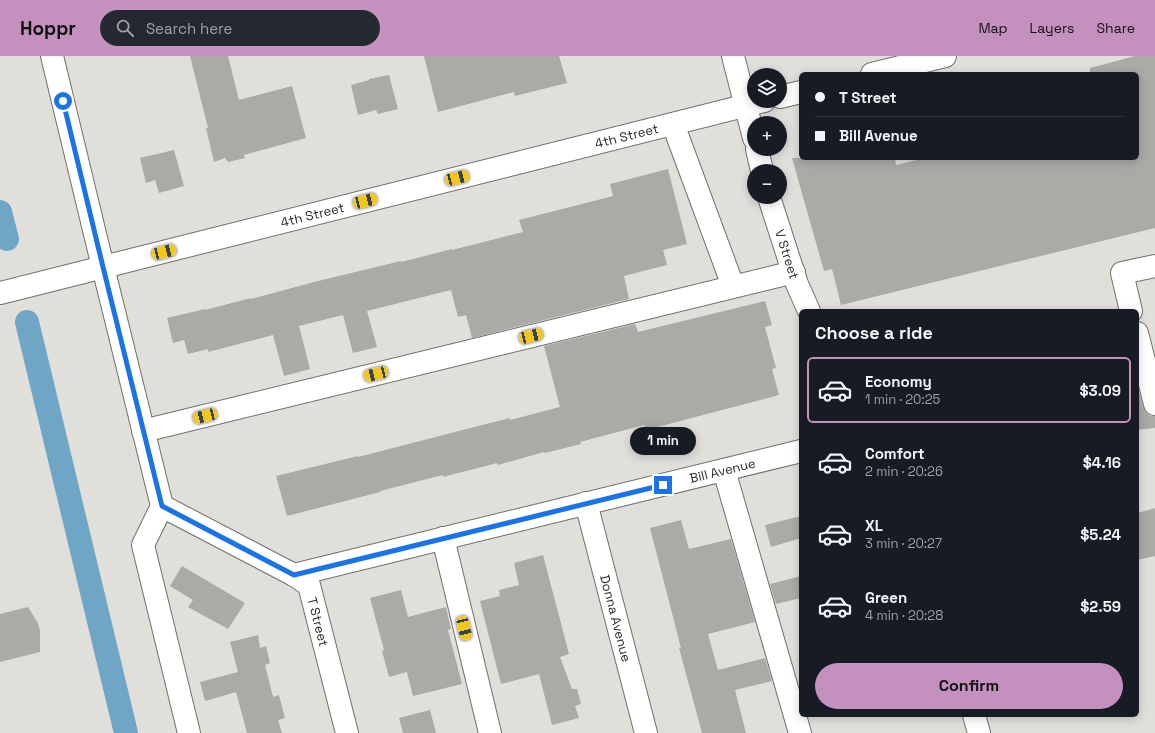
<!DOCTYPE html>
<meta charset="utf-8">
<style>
body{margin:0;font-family:"Space Grotesk",sans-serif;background:#242831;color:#f1f3f6;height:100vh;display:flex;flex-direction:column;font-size:15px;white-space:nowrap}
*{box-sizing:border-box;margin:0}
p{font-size:13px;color:#9ea1a6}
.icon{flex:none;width:22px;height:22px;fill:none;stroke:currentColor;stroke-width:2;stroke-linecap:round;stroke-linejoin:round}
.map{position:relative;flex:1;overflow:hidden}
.panel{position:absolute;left:799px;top:253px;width:340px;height:408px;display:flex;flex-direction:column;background:#171b24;border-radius:6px;box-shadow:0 2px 10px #0003}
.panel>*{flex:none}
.guide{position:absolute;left:799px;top:16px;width:340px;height:88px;border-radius:6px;box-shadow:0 2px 10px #0003;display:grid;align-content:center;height:88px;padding:0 16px;background:#171b24}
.fabs{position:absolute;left:747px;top:12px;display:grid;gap:8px}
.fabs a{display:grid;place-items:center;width:40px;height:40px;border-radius:50%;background:#171b24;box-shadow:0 2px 10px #0003;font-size:20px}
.end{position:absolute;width:18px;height:18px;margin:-9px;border:5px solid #1a73e8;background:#fff;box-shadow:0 0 0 2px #fff}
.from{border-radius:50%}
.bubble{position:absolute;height:28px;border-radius:14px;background:#171b24;box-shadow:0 2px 10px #0003;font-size:13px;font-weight:700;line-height:28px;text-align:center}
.car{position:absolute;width:12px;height:24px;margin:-12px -6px;border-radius:5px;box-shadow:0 0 3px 1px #0007;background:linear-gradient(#f5c518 24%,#345 0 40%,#f5c518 0 76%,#345 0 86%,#f5c518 0)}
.guide b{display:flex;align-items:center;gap:14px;height:38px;font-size:15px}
.guide b+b{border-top:1px solid #363941}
.guide i{width:10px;height:10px;background:#f1f3f6}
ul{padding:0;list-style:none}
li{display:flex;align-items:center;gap:12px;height:66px;margin:0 8px 6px;padding:0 8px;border:2px solid transparent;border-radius:6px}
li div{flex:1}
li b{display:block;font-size:15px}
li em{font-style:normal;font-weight:700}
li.active{border-color:#c491bf}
li>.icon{width:36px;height:36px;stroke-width:1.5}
h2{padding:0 16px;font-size:18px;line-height:48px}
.cta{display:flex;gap:8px;margin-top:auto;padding:8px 16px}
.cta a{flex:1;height:46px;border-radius:24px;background:#c491bf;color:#111;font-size:16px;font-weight:700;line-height:46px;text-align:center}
header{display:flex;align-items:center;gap:24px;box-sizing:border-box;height:56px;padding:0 20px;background:#c491bf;color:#111}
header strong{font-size:19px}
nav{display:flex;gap:22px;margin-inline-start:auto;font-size:14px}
.search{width:280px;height:36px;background:#242831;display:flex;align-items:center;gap:10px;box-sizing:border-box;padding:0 14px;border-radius:22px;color:#9ea1a6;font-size:15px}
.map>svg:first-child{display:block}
</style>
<header>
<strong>Hoppr</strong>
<div class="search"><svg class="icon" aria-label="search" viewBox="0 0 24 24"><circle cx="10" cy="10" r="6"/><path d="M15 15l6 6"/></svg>Search here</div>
<nav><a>Map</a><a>Layers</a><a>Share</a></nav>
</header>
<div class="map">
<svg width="1155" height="677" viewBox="0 0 1155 677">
<rect width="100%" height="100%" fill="#e1dfda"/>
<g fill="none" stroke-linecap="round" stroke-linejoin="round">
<g stroke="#6fa5c5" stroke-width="24">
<path d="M0,156L7,183"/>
<path d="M27,266L126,677"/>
</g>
</g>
<g fill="#acaaa6">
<path d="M190,0H228L239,44L292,30L306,82L244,99L245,102L228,106L225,102L214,106L206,72H208Z"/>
<path d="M424,0H559L567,27L515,40L514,36L438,56Z"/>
<path d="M1135,0H1155V172L841,249L832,213L824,215L792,102H895L896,109L925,102H1137V18H1090V12Z"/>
<path d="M389,19L398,53L378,58L376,54L358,59L351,29L369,24V23Z"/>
<path d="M174,94L184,130L159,137L155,124L146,127L140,102Z"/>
<path d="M668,113L687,188L663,194L667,209L624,220L629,243L472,282L466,259L458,261L451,234L367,255L377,291L353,297L343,259L299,270L310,313L284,320L273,279L208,296V293L188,298L184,284L173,287L167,262L205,253V254L251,242V243L314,226L401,205V206L452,193V194L523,176L519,164L613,140L610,128Z"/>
<path d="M765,245L772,269L765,271L776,312L772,313L779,339L646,374L644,369L580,386L581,388L545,397L544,396L498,409L497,407L443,421V419L380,435V436L287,460L276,420L358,400V401L486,368L510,362V364L560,351L544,290L635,268L638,276Z"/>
<path d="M1137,328L1143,351L1146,357L1151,360H1155V372L1137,374Z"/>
<path d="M1155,452V500L1137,504V457Z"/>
<path d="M801,460V482L771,491L765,469Z"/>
<path d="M681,464L689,493L731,483L755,566L708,578L718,614L765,602L772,625L735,634L746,677H702L679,592H681L650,472Z"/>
<path d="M543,499L569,598L560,601L572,633H577L581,648L575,650L579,662L552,669L539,618L501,628L480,545L500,540L499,534L519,529L514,507Z"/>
<path d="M182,510L245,547L228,573L188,551L193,544L170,530Z"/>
<path d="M801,520V542L776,548L770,528Z"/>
<path d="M401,534L408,561L446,551L451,573L448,574L462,628L413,640L407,616L389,621L382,595L384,594L370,542Z"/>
<path d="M28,551L38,567L40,575V596L0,606V558Z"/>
<path d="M258,579L260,592L266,590L270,607L265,609L273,641L279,639L285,662L278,664L282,677H247L236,636L205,645L200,626L238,616L230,586Z"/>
<path d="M430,654L436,677H403L399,662Z"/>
</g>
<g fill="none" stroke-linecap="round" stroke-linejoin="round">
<g stroke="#726f6b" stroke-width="24">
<g id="minor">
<path id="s1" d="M52,0L103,211L162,450L294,519L309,529L347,677"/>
<path d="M733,0L754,82"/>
<path d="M872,18L945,0"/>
<path d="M780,41L801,36"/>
<path d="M673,68L733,230"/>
<path d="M757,93L762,115"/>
<path id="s2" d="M769,141L797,228L809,255"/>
<path id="s3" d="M0,237L764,45"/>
<path d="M1131,255L1122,217L1155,210"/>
<path d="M1137,277L1155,348"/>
<path d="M143,375L794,216"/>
<path d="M724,414L800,677"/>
<path id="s4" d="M586,447L646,677"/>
<path d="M162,450L143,489L189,677"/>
<path d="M443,482L490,677"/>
<path id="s5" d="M294,519L801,395"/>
<path d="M974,659L979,677"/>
</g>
</g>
<use href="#minor" stroke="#fff" stroke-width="22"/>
</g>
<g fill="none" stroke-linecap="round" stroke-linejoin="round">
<path stroke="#1a73e8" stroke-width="5" d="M63,45L103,211L162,450L294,519L663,429"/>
</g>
<g text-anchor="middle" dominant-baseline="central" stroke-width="3" stroke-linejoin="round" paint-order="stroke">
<g font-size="13" fill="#292827" stroke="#e1dfda">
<text stroke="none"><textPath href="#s3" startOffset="646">4th Street</textPath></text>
<text stroke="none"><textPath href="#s3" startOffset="322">4th Street</textPath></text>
<text stroke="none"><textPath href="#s2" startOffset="60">V Street</textPath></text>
<text stroke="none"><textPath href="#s5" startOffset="441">Bill Avenue</textPath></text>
<text stroke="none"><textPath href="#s4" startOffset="119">Donna Avenue</textPath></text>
<text stroke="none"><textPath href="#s1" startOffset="668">T Street</textPath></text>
</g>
</g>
</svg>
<div class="fabs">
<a><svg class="icon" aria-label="layers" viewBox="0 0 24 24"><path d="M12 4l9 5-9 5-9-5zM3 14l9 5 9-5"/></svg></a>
<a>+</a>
<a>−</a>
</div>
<i class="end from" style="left:63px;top:45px"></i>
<i class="end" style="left:663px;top:429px"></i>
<div class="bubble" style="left:630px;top:371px;width:66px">1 min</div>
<i class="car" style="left:457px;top:122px;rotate:76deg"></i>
<i class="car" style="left:365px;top:145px;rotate:76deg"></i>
<i class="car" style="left:164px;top:196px;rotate:76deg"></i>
<i class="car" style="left:531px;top:280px;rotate:76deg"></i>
<i class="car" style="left:376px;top:318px;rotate:256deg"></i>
<i class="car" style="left:205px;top:360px;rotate:256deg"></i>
<i class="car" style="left:464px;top:572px;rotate:166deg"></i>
<div class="guide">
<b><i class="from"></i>T Street</b>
<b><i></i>Bill Avenue</b>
</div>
<section class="panel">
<h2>Choose a ride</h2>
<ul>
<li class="active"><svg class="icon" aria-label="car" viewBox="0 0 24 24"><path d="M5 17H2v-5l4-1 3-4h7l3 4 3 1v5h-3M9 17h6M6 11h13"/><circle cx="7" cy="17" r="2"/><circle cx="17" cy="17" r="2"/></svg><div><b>Economy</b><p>1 min · 20:25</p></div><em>$3.09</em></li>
<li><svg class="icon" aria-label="car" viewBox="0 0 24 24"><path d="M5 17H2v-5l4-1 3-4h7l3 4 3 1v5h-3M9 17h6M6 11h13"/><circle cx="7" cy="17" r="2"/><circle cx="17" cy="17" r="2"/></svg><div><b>Comfort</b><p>2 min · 20:26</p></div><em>$4.16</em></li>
<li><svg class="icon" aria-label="car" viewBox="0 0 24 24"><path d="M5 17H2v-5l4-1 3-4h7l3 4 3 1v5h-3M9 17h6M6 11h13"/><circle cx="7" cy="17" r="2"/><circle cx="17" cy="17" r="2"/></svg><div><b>XL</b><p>3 min · 20:27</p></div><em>$5.24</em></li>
<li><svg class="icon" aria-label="car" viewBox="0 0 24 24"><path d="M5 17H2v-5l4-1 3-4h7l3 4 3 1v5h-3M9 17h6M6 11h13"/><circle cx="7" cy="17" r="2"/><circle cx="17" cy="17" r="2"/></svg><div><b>Green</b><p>4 min · 20:28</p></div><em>$2.59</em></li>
</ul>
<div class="cta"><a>Confirm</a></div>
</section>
</div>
